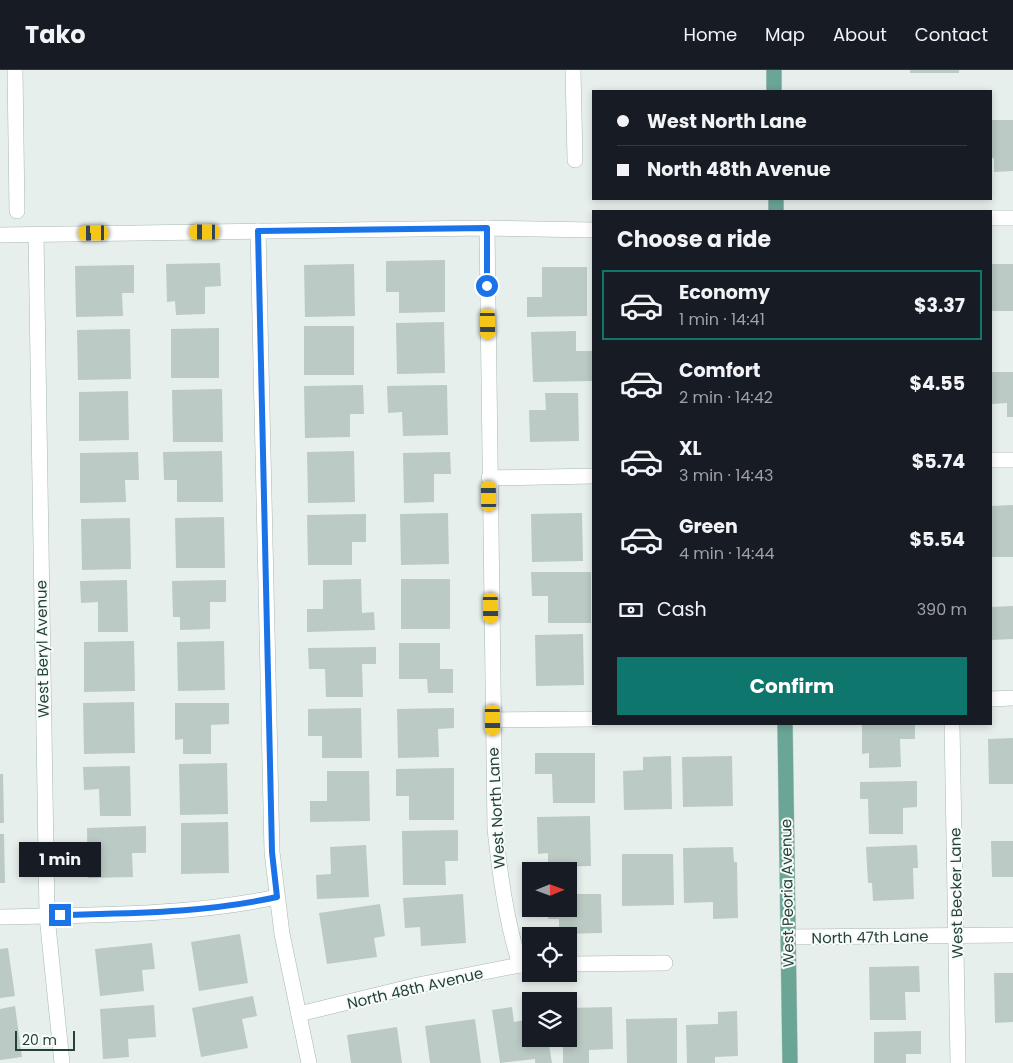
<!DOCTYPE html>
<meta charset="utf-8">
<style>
body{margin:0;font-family:Poppins,sans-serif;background:#242831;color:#f1f3f6;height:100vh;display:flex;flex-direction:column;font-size:19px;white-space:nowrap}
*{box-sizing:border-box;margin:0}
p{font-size:16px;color:#9ea1a6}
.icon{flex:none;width:28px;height:28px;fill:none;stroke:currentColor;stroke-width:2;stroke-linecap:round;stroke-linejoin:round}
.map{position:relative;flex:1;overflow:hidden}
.side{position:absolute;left:592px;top:140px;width:400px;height:515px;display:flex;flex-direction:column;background:#171b24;border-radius:0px;box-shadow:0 2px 8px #0003}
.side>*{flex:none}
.banner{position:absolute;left:592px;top:20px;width:400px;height:110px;border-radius:0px;box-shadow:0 2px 8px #0003;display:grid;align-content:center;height:110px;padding:0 25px;background:#171b24}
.needle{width:32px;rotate:89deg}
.fabs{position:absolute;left:522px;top:792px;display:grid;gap:10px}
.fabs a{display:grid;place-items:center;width:55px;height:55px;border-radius:0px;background:#171b24;box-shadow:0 2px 8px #0003;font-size:25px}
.scale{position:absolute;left:15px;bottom:12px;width:60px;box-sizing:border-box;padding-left:5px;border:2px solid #24423a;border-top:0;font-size:14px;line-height:18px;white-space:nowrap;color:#24423a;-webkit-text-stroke:4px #f7fbf9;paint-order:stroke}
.end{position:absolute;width:22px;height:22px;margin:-11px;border:6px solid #1a73e8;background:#fff;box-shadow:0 0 0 2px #fff}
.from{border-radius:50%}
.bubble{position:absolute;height:35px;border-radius:0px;background:#171b24;box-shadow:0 2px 8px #0003;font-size:16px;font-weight:700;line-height:35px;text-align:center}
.car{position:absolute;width:15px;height:30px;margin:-15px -8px;border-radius:6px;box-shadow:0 0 4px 1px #0007;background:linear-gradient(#f5c518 24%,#345 0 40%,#f5c518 0 76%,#345 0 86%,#f5c518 0)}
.banner b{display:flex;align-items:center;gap:18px;height:48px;font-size:19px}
.banner b+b{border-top:1px solid #363941}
.banner i{width:12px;height:12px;background:#f1f3f6}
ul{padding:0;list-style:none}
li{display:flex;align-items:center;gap:15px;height:70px;margin:0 10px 8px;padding:0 15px;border:2px solid transparent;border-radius:0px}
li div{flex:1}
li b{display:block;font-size:19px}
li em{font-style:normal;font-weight:700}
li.active{border-color:#0f766e}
li>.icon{width:45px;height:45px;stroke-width:1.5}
h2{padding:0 25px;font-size:22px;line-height:60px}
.pay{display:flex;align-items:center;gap:12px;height:55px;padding:0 25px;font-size:19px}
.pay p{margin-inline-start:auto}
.button{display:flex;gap:10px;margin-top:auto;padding:10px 25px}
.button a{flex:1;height:58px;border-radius:0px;background:#0f766e;color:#fff;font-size:20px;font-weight:700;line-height:58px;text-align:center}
header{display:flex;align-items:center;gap:30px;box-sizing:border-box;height:70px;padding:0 25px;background:#171b24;border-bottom:1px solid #363941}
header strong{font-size:24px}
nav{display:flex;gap:28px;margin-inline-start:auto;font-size:18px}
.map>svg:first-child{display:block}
</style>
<header>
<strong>Tako</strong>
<nav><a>Home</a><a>Map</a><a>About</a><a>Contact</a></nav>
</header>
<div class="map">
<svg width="1013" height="993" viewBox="0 0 1013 993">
<rect width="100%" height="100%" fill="#e6efeb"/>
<g fill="#bbcac4">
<rect x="910" y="0" width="49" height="3"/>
<path d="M991,50H1013V101L994,102V88H991Z"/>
<path d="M445,190V242L399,243V222H386V191Z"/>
<path d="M220,193L221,216L205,217V244L176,245L175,231L167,232L166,194Z"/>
<path d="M354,194L355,246L305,247L304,195Z"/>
<rect x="991" y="194" width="22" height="47"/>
<path d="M134,195V223H122L123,246L76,247L75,196Z"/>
<path d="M542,197H587V246L527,247V227H542Z"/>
<path d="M444,252L445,303L397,304L396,253Z"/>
<rect x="304" y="256" width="50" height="49"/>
<path d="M219,258V308H171V259Z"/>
<path d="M130,259L131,309L78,310L77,260Z"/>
<path d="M576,261V281H593L594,311L533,312L531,262Z"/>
<path d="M991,302H1013V347H1007V333L991,334Z"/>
<path d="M363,315L364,344H350V367L305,368L304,316Z"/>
<path d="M447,315L448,365L403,366L402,342L388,343L387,316Z"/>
<path d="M222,319L223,372H173L172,320Z"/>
<path d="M128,321L129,370L79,371V322Z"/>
<path d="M545,323H578L579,371L530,372L529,340H546Z"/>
<path d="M222,381L223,432H177V410H164L163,382Z"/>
<path d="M354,381L355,432L308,433L307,382Z"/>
<path d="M138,382L139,410H125L126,432L80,433V383Z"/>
<path d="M450,382L451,404H434V432L404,433L403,383Z"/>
<path d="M1013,435V487H991V436Z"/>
<path d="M448,443L449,494L401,495L400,444Z"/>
<path d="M582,443L583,491L532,492L531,444Z"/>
<path d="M366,444V472H352V495H308L307,445Z"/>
<path d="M224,447L225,498H176L175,448Z"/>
<path d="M130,448L131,499L82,500L81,449Z"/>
<path d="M531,502H591V553H548V526H532Z"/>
<path d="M361,509L362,543L374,542L375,560L307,562V539H323V510Z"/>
<rect x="401" y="509" width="49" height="50"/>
<path d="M127,510L128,562H98V532L81,533L80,511Z"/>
<path d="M226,510V532H210V559L180,560V547H173L172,511Z"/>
<path d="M1013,536V569L991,570V537Z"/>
<path d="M583,564L584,615L536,616L535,565Z"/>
<path d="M134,571L135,621L84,622V572Z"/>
<path d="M224,571L225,620L178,621L177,572Z"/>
<path d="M399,573H440V599H453V623H428L427,609H399Z"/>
<path d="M376,577V594H362L363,627H326L325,599H309L308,578Z"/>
<path d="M134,632L135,683L84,684L83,633Z"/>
<path d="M175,633H229V654L211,655V684H183V669L175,670Z"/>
<path d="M361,638L362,688H322V666H308V639Z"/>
<path d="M454,638V658L438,659L439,687L398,688L397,639Z"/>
<path d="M862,654H915V669H900L901,697L869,698V683L862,684Z"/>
<path d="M1013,668V714H989L988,669Z"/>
<path d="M535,683H595V733H553L552,704H535Z"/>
<path d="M671,686L672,739L624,740L623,701L643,700V687Z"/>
<path d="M732,686L733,736L683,737L682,687Z"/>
<path d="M227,693L228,744L180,745L179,694Z"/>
<path d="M130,696L131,746H100L99,719L84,720L83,697Z"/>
<path d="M454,698V750H409V726H396V699Z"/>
<path d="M327,701H369L370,751L310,752V731H327Z"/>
<path d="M0,704H3L4,753H0Z"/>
<path d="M917,711V737L903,738V764H869L868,729H860V712Z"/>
<path d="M590,746L591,796L548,797V783L538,784L537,747Z"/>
<path d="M228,752L229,803L181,804V753Z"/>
<path d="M146,756V783H132L133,807L88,808L87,758Z"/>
<path d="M458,760V791H445L446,815H403L402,761Z"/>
<path d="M0,764H4L5,813H0Z"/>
<path d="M991,771H1013V807H992Z"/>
<path d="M366,775L369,827L317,829L316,805L331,804L330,777Z"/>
<path d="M917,775L918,798H913L914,829L873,831L872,813H868L866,777Z"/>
<path d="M733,777L734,792H737L738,848L713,849V832L684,833L683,778Z"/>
<path d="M622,784H673L674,835L622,836Z"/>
<path d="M569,812H573V824H601L602,863L559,864V849H548V839H569Z"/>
<path d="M463,824L466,873L421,876L420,857L405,858L403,828Z"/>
<path d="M380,834L385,866L374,868L377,887L327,894L319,843Z"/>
<path d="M240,864L248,913L199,921L191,872Z"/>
<path d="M152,873L155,899L142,900L144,921L100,926L95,879Z"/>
<path d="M8,878L15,926L0,928V879Z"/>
<path d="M919,896L920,922H905L906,950H870L869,897Z"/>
<path d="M994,903H1013V952L995,953Z"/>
<path d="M253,926L257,946L242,949L248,978L201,987L192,938Z"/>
<path d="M154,935L156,967L128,969L129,987L103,989L100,939Z"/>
<path d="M15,936L22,987L0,990V939Z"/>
<path d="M512,937L514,952L531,949V969H548L552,993H535V989L500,993L492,940Z"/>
<path d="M612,937L613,979L589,980V993H563V969H569V938Z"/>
<path d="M737,941L738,986L715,987V993H687L686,955L718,954V942Z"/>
<path d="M677,948V993H627L626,949Z"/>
<path d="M475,949L481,993H430L425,956Z"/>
<path d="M397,957L402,993H351L347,965Z"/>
<path d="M921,961V984H906V993H874V962Z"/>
</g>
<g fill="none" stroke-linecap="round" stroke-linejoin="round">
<g stroke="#a8b8b2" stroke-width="16">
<g id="minor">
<path d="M15,0L17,141"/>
<path d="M573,0L575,90"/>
<path d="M991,148H1013"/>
<path d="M487,158L495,759C500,805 506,850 520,895"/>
<path d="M258,161L272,782L282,864L309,993"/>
<path d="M0,165L487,158L594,160"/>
<path d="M36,165L47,846L62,993"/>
<path d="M991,390H1013"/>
<path d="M489,408L594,406"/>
<path d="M991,629L1013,628"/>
<path d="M493,650L594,649"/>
<path d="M952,654L958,993"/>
<path d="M0,847C92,845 186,846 277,827"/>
<path d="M788,867L1013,865"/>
<path d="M569,894L665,893"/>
<path d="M299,944L418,915L520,895H531"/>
</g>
</g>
<g stroke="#c2cac8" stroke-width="16">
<g id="major">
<path d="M774,0V21"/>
<path d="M776,129V141"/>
<path d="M785,654L790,993"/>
</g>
</g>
<use href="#minor" stroke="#fff" stroke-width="15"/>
<use href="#major" stroke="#6aa596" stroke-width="15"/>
</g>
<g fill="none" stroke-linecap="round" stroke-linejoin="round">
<path stroke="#1a73e8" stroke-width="6" d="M60,845C133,843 205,843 277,827L272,782L258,161L487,158V216"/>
</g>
<g text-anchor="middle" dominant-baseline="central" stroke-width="4" stroke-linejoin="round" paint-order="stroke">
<g font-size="15" fill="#24423a" stroke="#f7fbf9">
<text transform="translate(42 579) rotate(-91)">West Beryl Avenue</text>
<text transform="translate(496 738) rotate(-93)">West North Lane</text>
<text transform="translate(787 823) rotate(-91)">West Peoria Avenue</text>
<text transform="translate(956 823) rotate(-91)">West Becker Lane</text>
<text transform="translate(870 867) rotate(-1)">North 47th Lane</text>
<text transform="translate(415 918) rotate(-13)">North 48th Avenue</text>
</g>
</g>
</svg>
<div class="fabs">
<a><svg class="needle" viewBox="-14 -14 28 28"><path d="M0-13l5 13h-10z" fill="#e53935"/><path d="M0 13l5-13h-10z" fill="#9ea1a6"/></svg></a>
<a><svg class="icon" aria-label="locate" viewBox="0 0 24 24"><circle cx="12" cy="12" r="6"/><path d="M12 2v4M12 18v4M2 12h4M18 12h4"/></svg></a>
<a><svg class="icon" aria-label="layers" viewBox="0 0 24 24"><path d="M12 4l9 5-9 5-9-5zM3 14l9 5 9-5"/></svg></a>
</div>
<div class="scale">20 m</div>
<i class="end from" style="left:487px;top:216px"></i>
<i class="end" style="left:60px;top:845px"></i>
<div class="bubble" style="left:19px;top:772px;width:82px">1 min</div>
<i class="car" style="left:205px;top:162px;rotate:270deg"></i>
<i class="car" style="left:94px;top:163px;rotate:269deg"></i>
<i class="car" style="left:488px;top:254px;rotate:179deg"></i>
<i class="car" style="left:489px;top:426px;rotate:359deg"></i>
<i class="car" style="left:491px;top:538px;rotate:179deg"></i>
<i class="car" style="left:493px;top:650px;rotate:179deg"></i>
<div class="banner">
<b><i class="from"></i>West North Lane</b>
<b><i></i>North 48th Avenue</b>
</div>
<section class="side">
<h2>Choose a ride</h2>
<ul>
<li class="active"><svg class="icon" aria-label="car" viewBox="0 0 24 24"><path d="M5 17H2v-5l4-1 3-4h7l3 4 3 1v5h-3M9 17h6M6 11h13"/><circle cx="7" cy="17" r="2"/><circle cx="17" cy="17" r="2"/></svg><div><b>Economy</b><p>1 min · 14:41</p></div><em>$3.37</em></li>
<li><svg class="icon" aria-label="car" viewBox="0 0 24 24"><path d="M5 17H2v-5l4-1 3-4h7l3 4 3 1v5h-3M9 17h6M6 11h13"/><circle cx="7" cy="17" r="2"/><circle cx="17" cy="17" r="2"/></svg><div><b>Comfort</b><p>2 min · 14:42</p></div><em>$4.55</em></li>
<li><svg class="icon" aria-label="car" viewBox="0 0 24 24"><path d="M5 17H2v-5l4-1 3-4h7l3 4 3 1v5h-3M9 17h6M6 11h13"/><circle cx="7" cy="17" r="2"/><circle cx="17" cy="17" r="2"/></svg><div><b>XL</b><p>3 min · 14:43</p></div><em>$5.74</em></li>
<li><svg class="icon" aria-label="car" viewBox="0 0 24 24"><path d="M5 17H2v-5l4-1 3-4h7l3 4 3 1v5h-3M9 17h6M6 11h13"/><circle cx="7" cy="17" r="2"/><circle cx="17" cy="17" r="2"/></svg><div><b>Green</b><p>4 min · 14:44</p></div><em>$5.54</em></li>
</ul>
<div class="pay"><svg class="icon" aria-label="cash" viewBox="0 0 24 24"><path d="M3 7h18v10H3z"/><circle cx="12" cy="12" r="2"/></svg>Cash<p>390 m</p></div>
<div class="button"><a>Confirm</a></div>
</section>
</div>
